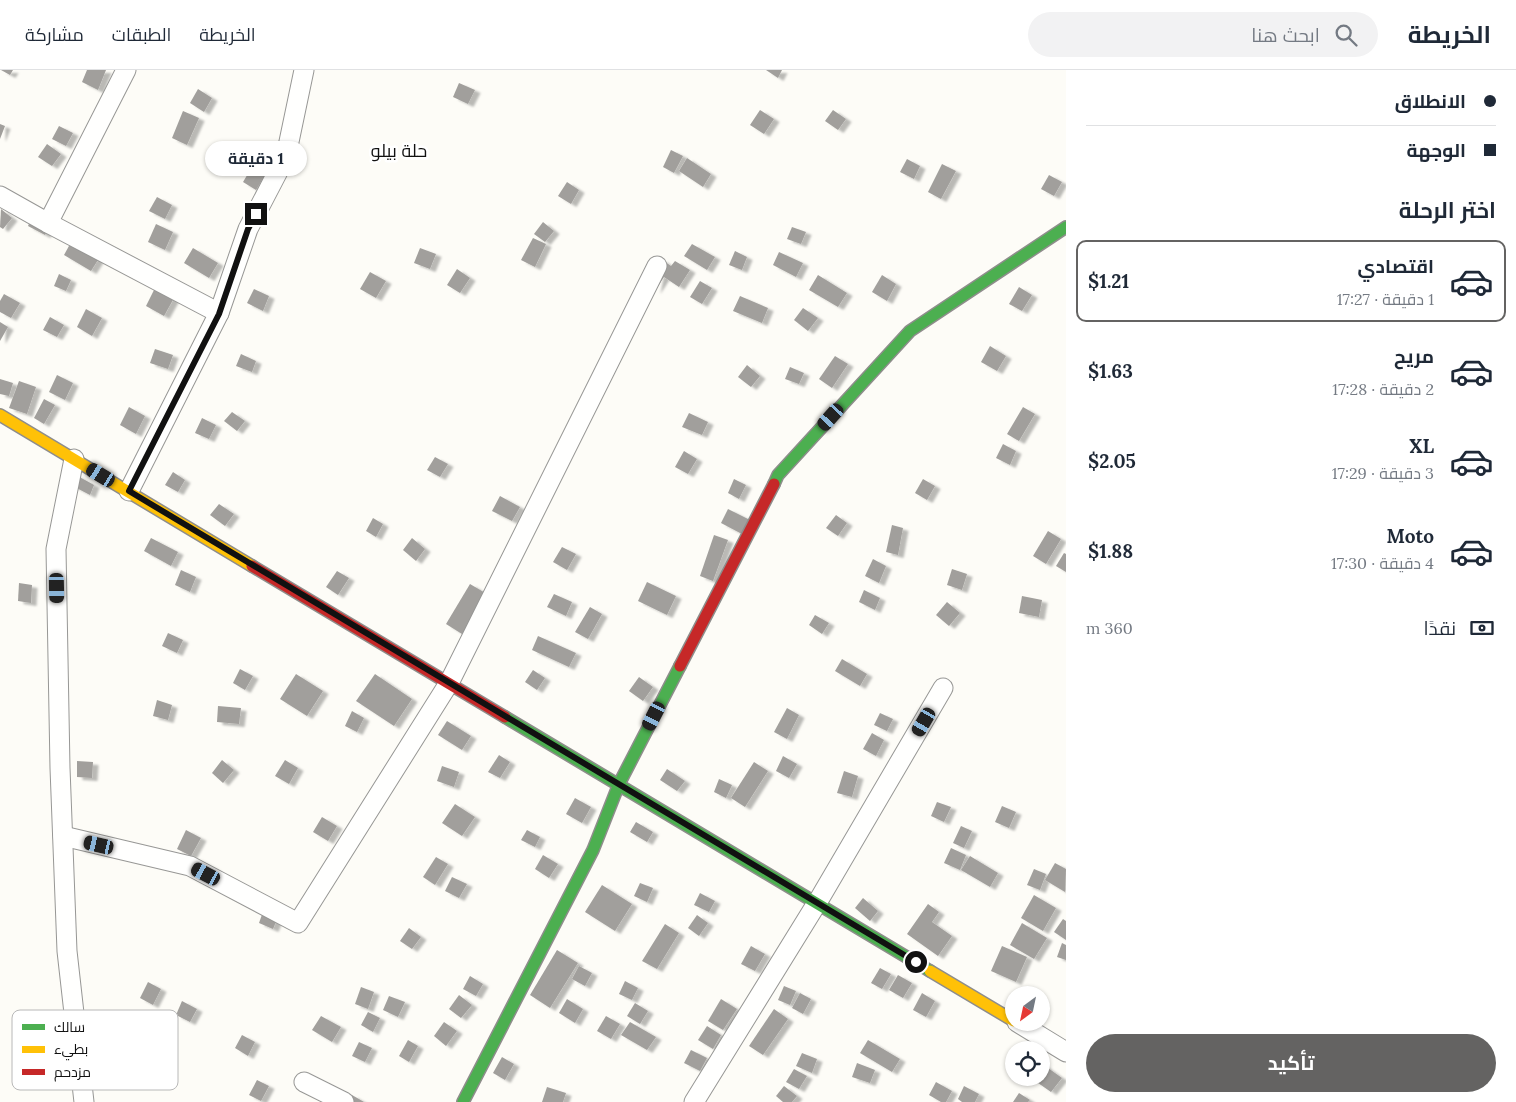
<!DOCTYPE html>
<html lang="ar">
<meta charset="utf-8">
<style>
body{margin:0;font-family:Lora,Cairo,serif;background:#f2f2f3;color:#1f2937;direction:rtl;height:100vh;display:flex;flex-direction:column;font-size:19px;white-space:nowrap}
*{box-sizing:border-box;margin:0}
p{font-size:16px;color:#747a83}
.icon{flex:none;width:28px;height:28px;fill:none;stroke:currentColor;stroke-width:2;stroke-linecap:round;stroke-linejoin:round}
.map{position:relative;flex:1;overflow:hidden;direction:ltr}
.side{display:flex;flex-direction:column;background:#fff;width:450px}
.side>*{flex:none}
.guide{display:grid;align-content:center;height:110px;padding:0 20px;background:#fff}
.needle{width:32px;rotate:213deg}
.controls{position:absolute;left:1005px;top:916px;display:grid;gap:10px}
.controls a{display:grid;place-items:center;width:45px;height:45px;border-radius:50%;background:#fff;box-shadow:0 1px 4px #0004;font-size:25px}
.end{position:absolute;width:22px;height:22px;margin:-11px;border:6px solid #111;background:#fff;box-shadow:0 0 0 2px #fff}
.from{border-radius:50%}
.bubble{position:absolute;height:35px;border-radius:18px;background:#fff;box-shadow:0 1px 4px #0004;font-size:16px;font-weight:700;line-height:35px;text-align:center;direction:rtl}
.car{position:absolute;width:15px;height:30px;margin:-15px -8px;border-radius:6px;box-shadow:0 0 4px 1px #0007;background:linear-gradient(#222 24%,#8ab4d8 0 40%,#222 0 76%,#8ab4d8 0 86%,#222 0)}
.guide b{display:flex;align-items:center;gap:18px;height:48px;font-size:19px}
.guide b+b{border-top:1px solid #e0e1e3}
.guide i{width:12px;height:12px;background:#1f2937}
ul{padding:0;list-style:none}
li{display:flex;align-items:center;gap:15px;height:82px;margin:0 10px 8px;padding:0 10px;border:2px solid transparent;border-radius:10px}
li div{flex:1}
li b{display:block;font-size:19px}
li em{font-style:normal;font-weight:700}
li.current{border-color:#646362}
li>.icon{width:45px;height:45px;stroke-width:1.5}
h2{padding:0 20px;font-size:22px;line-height:60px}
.pay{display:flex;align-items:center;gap:12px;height:55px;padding:0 20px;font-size:19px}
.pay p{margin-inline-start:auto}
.cta{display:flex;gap:10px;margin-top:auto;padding:10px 20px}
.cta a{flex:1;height:58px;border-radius:30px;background:#646362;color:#fff;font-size:20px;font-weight:700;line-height:58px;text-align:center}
header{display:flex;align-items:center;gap:30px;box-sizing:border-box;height:70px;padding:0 25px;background:#fff;border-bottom:1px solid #e0e1e3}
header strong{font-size:24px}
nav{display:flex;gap:28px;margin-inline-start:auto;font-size:18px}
.search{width:350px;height:45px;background:#f2f2f3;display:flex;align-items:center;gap:12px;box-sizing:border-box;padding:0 18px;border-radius:28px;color:#747a83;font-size:19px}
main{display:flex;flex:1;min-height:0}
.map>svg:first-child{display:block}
</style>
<header>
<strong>الخريطة</strong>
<div class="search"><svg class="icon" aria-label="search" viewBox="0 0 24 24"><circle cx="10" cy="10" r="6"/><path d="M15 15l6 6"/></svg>ابحث هنا</div>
<nav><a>الخريطة</a><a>الطبقات</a><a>مشاركة</a></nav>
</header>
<main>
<section class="side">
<div class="guide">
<b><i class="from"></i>الانطلاق</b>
<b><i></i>الوجهة</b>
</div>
<h2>اختر الرحلة</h2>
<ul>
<li class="current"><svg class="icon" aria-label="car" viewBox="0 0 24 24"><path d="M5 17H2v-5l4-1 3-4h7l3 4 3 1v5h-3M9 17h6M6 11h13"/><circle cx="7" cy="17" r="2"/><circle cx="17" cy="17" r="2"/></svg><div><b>اقتصادي</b><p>1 دقيقة · 17:27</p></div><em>$1.21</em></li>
<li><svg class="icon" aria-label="car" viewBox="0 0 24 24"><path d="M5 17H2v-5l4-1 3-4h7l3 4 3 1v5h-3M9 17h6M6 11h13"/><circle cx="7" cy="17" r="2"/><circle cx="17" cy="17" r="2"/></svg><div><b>مريح</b><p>2 دقيقة · 17:28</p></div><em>$1.63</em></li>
<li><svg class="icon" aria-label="car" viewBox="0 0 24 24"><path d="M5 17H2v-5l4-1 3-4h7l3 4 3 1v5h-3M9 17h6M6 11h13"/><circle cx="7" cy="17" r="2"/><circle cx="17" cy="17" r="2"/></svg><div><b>XL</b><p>3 دقيقة · 17:29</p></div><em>$2.05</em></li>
<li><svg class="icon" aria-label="car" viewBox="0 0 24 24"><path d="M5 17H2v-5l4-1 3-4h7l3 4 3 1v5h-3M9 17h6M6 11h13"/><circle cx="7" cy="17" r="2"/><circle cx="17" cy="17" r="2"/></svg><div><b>Moto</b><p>4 دقيقة · 17:30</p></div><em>$1.88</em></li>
</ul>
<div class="pay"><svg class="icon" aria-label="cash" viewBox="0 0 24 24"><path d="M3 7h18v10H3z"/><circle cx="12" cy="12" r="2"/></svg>نقدًا<p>360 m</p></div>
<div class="cta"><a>تأكيد</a></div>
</section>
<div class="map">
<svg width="1066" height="1032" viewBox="0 0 1066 1032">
<defs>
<filter id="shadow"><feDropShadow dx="5.5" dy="3" stdDeviation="1" flood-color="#0004"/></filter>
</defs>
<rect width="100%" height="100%" fill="#fdfcf7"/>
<g fill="#a19f9c" filter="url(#shadow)">
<path d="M1,0H13L10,5Z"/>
<path d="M87,0H106L98,20L82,12Z"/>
<path d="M766,0H782L778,8Z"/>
<path d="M459,13L475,20L468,34L453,27Z"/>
<path d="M198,19L212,28L204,42L190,33Z"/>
<path d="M760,40L774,49L764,64L750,55Z"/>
<path d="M833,40L846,49L838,60L825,51Z"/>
<path d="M183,41L199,48L187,75L172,68Z"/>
<path d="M0,54L5,56L0,69Z"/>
<path d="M59,56L73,63L66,76L52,69Z"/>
<path d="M47,74L61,84L52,96L38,87Z"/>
<path d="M671,80L683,86L674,103L663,97Z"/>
<path d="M258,87L271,95L256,120L243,112Z"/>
<path d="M687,88L711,104L703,117L679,101Z"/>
<path d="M907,89L920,96L914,109L900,102Z"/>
<path d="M942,94L956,101L941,129L928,122Z"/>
<path d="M1049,105L1062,112L1054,126L1041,119Z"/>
<path d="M567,112L579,120L571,134L558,126Z"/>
<path d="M157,127L172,135L165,149L149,141Z"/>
<path d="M1,139L12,148L3,159L0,157Z"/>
<path d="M35,141L53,150L45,165L28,156Z"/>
<path d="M543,152L554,161L545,172L534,164Z"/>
<path d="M156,154L173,162L165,180L148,172Z"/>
<path d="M792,157L806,162L801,174L787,169Z"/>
<path d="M75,165L103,182L91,201L64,185Z"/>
<path d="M533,168L546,174L535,197L521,190Z"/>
<path d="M692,174L715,187L707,200L684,186Z"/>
<path d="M193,178L218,193L209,208L184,193Z"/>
<path d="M420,178L436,184L430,199L414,193Z"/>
<path d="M735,181L747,187L742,200L729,195Z"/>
<path d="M779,182L803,193L796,207L773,195Z"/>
<path d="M661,189L671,196L675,191L690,200L679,217L664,207L655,221Z"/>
<path d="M457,199L470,208L460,223L447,215Z"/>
<path d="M370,202L386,211L376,228L360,219Z"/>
<path d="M59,204L71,210L66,221L54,216Z"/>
<path d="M818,205L847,223L838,237L809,220Z"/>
<path d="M882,205L896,214L887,231L872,222Z"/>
<path d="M700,211L712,218L702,234L690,227Z"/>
<path d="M1019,217L1032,225L1022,241L1009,234Z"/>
<path d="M155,218L174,228L164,246L146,236Z"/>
<path d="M254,219L269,226L263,241L247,233Z"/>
<path d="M4,224L20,233L11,248L0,242V231Z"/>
<path d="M740,226L768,238L762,253L733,241Z"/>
<path d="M803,238L818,248L808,261L794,250Z"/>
<path d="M86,239L102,248L92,266L77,257Z"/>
<path d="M50,247L64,255L57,267L43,260Z"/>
<path d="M0,252L8,257L0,271Z"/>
<path d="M990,276L1006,286L997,301L981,292Z"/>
<path d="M155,279L173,285L168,299L150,293Z"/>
<path d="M241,284L256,291L252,302L236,296Z"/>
<path d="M835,286L848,294L832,318L819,309Z"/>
<path d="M747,295L760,306L751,317L738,307Z"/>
<path d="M790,297L804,303L799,314L785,309Z"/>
<path d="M57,305L73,313L65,330L49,322Z"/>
<path d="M0,309L13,313L9,326L0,324Z"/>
<path d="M19,311L36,317L27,344L9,338Z"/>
<path d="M44,329L55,335L44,354L34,348Z"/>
<path d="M129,337L145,346L136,364L120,355Z"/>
<path d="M1023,337L1035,344L1019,371L1007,364Z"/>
<path d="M232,342L245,351L237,361L224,351Z"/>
<path d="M689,343L708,352L702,365L682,357Z"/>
<path d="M202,348L216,355L209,369L195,363Z"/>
<path d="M1003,374L1016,381L1010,395L996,388Z"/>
<path d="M684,381L697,389L688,404L675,397Z"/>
<path d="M435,387L448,394L440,407L427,400Z"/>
<path d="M173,402L185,410L178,422L165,415Z"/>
<path d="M74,404L94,415L90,425L69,414Z"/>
<path d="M734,409L746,415L739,429L728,423Z"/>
<path d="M923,409L935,416L927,430L915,423Z"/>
<path d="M500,426L520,437L512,451L492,441Z"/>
<path d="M219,434L234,444L225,456L210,445Z"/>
<path d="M728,439L750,450L742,464L721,453Z"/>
<path d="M836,445L847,453L838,466L826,458Z"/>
<path d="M373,448L383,454L376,467L366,461Z"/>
<path d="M892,455L903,458L898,485L886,482Z"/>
<path d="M1048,461L1061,469L1046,494L1033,486Z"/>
<path d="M714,465L728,470L713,511L700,506Z"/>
<path d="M151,468L178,482L171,496L144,481Z"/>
<path d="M412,468L425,479L416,491L403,480Z"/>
<path d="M562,477L576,484L567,500L553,492Z"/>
<path d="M1064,483L1066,484V502L1056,496Z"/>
<path d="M873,489L886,496L879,513L865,506Z"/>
<path d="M952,499L967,504L962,520L947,515Z"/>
<path d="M181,500L196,507L190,522L175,515Z"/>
<path d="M337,501L349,508L338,525L326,517Z"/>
<path d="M647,512L676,526L667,545L638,531Z"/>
<path d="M19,513L32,515L31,533L18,531Z"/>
<path d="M470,514L487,524L462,564L446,554Z"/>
<path d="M864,520L880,528L875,540L859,532Z"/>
<path d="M554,524L572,532L566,546L547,537Z"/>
<path d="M1022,526L1042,530L1039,547L1019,543Z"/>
<path d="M947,532L960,543L949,556L936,545Z"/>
<path d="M590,537L602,544L588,569L575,562Z"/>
<path d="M815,545L829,553L822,564L809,555Z"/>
<path d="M168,563L183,570L177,583L162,576Z"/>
<path d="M538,566L576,583L569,597L532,580Z"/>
<path d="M842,589L867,604L860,616L835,601Z"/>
<path d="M240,599L253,606L245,620L233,613Z"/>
<path d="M533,600L545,608L537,620L525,612Z"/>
<path d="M296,604L323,621L307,646L280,629Z"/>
<path d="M375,604L412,629L394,656L356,631Z"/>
<path d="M639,607L653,617L643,631L629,621Z"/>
<path d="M157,630L172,635L168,650L153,646Z"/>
<path d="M218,636L241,638L239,654L217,652Z"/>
<path d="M787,638L799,645L787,669L774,662Z"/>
<path d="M352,641L364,648L357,662L345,656Z"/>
<path d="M880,643L893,649L887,661L874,655Z"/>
<path d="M447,651L471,666L462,680L438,665Z"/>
<path d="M872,663L884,670L876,686L863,679Z"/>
<path d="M499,685L510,692L500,708L488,702Z"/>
<path d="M783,686L797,694L789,708L776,701Z"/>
<path d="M222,690L234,700L223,713L212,703Z"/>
<path d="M285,690L298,698L289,714L275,706Z"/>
<path d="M77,691L93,692L92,708L77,707Z"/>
<path d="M754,692L768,701L745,737L731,728Z"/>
<path d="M442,696L459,702L454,717L437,711Z"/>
<path d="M667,699L685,711L677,721L660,710Z"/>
<path d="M844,701L858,706L852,727L837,723Z"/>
<path d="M719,709L732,715L726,728L714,722Z"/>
<path d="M575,728L591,737L582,753L566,744Z"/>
<path d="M937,732L951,737L944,752L931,746Z"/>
<path d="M455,734L475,747L462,766L442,753Z"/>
<path d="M1002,736L1016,742L1009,758L995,752Z"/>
<path d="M322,747L337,756L328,771L313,762Z"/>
<path d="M636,752L653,762L647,772L630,762Z"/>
<path d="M961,756L972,761L964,778L953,773Z"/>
<path d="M186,760L201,768L191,786L177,779Z"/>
<path d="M527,760L540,767L535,777L521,770Z"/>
<path d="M951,778L966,785L960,800L944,793Z"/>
<path d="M543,785L558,794L549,808L535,799Z"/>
<path d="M970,786L998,803L990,817L961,800Z"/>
<path d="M436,787L448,794L435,815L423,807Z"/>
<path d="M1055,793L1066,799L1065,822L1045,810Z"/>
<path d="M1034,799L1046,804L1040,820L1027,815Z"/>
<path d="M452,807L467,814L459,828L445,821Z"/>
<path d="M640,813L653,818L647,832L634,826Z"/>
<path d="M602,815L632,834L615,861L585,842Z"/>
<path d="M700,823L715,831L709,842L694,835Z"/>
<path d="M1034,825L1056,838L1043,861L1021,848Z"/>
<path d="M863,828L878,841L870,851L855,838Z"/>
<path d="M928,834L939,842L932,852L952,866L938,886L907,864Z"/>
<path d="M265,836L280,842L273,859L259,853Z"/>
<path d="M697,845L708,853L699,866L688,858Z"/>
<path d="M1063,849L1066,851V870L1054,862Z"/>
<path d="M1022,853L1047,868L1034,889L1010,875Z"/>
<path d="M665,854L679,863L657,899L642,891Z"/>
<path d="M409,858L421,867L412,879L400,871Z"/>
<path d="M1062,873L1066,875V890L1057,887Z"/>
<path d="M751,876L765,884L755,901L741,894Z"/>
<path d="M1002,876L1027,887L1016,912L991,901Z"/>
<path d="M557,880L578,893L550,938L530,925Z"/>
<path d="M579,896L592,903L585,916L572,909Z"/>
<path d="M880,898L891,904L882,919L871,913Z"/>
<path d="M898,905L912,913L903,928L889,920Z"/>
<path d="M470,906L483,914L476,926L463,919Z"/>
<path d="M625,911L638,918L632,930L619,924Z"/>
<path d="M148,912L161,919L153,935L140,928Z"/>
<path d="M784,916L796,921L790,935L778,930Z"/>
<path d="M361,917L374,922L368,939L355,934Z"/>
<path d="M800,923L811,929L803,944L792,938Z"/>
<path d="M922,923L935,931L926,947L913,940Z"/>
<path d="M459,925L472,935L461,948L449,939Z"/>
<path d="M389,926L405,932L398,947L383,940Z"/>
<path d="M567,929L583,939L575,953L559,943Z"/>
<path d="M721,929L737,939L723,960L708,951Z"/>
<path d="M182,931L197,939L190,952L176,945Z"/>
<path d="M635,933L648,941L640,954L627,946Z"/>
<path d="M774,939L788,949L763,985L749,976Z"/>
<path d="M368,942L380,948L373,962L361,955Z"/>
<path d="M321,946L341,957L332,972L312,960Z"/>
<path d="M606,946L620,954L611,969L597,961Z"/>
<path d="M444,952L457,961L446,976L434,966Z"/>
<path d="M630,952L656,967L647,980L621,965Z"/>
<path d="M707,956L721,965L713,979L698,970Z"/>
<path d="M242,965L255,972L248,986L235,978Z"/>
<path d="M408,970L418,976L409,992L399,986Z"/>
<path d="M868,970L900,989L892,1002L860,983Z"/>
<path d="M359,972L372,978L365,992L352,986Z"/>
<path d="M1017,976L1023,980H1014V995L1007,990Z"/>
<path d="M691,980L707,988L700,1001L684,993Z"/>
<path d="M802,983L817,989L812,1003L796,996Z"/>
<path d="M502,987L514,994L505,1010L493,1003Z"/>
<path d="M857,993L875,1000L870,1013L852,1007Z"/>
<path d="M1041,993L1062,1008L1051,1022L1031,1008H1041Z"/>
<path d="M794,999L807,1006L799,1019L786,1012Z"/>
<path d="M257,1010L269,1016L261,1031L249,1025Z"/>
<path d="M936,1012L952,1021L946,1032H941L929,1025Z"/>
<path d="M784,1016L797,1026L792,1032H783L776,1026Z"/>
<path d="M964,1016L979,1024L975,1032H962L958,1029Z"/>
<path d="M547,1017L566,1023L563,1032H542Z"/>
<path d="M1019,1023L1030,1030L1028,1032H1013Z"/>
<path d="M352,1025L364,1032H347Z"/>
</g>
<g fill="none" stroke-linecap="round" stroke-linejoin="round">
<g stroke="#979795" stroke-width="21">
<g id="street">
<path d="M0,126L48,153L219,243"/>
<path d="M48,153L126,0"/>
<path d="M74,389L56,479L60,698L67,881L84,1032"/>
<path d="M129,421L219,243L248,159L286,86L304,0"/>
<path d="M63,766L190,796L298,853L449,613L657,196"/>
<path d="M1017,952L1066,982"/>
<path d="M304,1012L344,1032"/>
<path d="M694,1032L817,833L943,618"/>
</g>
</g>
<g stroke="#8e8d8b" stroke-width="14">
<g id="fast">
<path d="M774,414L778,405L910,261L1066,157"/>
<path d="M505,647L930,901"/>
<path d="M463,1032L593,780L619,714L680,596"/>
</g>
</g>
<g stroke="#8e8d8b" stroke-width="14">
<g id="slow">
<path d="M0,345L252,496"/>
<path d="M930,901L1014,951"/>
</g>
</g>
<g stroke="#8e8d8b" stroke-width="14">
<g id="jam">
<path d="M252,496L505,647"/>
<path d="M680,596L774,414"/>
</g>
</g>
<use href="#street" stroke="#fffffe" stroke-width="19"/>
<use href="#fast" stroke="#4caf50" stroke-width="11"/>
<use href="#slow" stroke="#ffc107" stroke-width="11"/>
<use href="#jam" stroke="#c62828" stroke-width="11"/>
</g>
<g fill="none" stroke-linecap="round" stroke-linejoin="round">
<path stroke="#111" stroke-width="6" d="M256,144L248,159L219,244L129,421L916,892"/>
</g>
<g text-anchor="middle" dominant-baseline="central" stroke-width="5" stroke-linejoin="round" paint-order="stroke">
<g font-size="18" fill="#111" stroke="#fff">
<text x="399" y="80">حلة بيلو</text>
</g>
</g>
<rect x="12" y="940" width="166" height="80" rx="8" fill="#fff" stroke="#b8b8b8" stroke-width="1"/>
<rect x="22" y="954" width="23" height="6" fill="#4caf50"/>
<rect x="22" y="976" width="23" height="7" fill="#ffc107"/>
<rect x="22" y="999" width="23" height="6" fill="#c62828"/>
<g font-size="14" fill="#111">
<text x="54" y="962">سالك</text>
<text x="54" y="984">بطيء</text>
<text x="54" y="1007">مزدحم</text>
</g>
</svg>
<div class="controls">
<a><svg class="needle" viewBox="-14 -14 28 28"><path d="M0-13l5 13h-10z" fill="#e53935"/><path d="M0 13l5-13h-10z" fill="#747a83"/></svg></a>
<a><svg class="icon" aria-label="locate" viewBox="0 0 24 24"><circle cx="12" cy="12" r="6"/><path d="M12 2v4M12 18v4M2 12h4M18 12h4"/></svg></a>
</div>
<i class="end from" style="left:916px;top:892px"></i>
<i class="end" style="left:256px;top:144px"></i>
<div class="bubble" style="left:205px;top:71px;width:102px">1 دقيقة</div>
<i class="car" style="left:831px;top:347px;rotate:222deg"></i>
<i class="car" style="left:101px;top:405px;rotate:301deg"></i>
<i class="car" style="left:57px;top:518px;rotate:179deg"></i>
<i class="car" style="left:654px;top:646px;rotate:207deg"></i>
<i class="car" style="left:924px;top:652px;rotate:210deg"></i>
<i class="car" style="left:99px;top:775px;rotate:283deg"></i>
<i class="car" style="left:206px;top:804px;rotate:298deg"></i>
</div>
</main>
